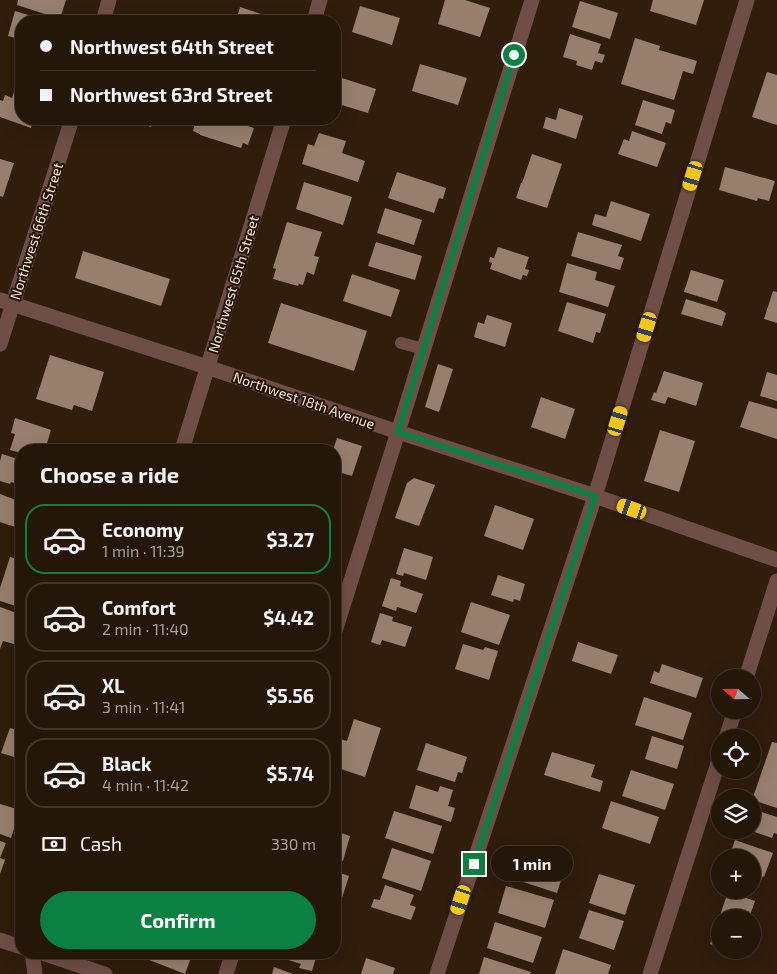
<!DOCTYPE html>
<meta charset="utf-8">
<style>
body{margin:0;font-family:"Exo 2",sans-serif;background:#2c1f12;color:#f1f3f6;height:100vh;display:flex;flex-direction:column;font-size:19px;white-space:nowrap}
*{box-sizing:border-box;margin:0}
p{font-size:16px;color:#a39f9c}
.icon{flex:none;width:28px;height:28px;fill:none;stroke:currentColor;stroke-width:2;stroke-linecap:round;stroke-linejoin:round}
.map{position:relative;flex:1;overflow:hidden}
.sheet{position:absolute;left:15px;top:444px;width:326px;height:515px;display:flex;flex-direction:column;background:#241609;border-radius:20px;box-shadow:0 5px 20px #0002,0 0 0 1px #41352a}
.sheet>*{flex:none}
.hud{position:absolute;left:15px;top:15px;width:326px;height:110px;border-radius:20px;box-shadow:0 5px 20px #0002,0 0 0 1px #41352a;display:grid;align-content:center;height:110px;padding:0 25px;background:#241609}
.needle{width:32px;rotate:290deg}
.tools{position:absolute;left:711px;top:669px;display:grid;gap:10px}
.tools a{display:grid;place-items:center;width:50px;height:50px;border-radius:50%;background:#241609;box-shadow:0 5px 20px #0002,0 0 0 1px #41352a;font-size:25px}
.end{position:absolute;width:22px;height:22px;margin:-11px;border:6px solid #0b8043;background:#fff;box-shadow:0 0 0 2px #fff}
.from{border-radius:50%}
.bubble{position:absolute;height:35px;border-radius:18px;background:#241609;box-shadow:0 5px 20px #0002,0 0 0 1px #41352a;font-size:16px;font-weight:700;line-height:35px;text-align:center}
.car{position:absolute;width:15px;height:30px;margin:-15px -8px;border-radius:6px;box-shadow:0 0 4px 1px #0007;background:linear-gradient(#f5c518 24%,#345 0 40%,#f5c518 0 76%,#345 0 86%,#f5c518 0)}
.hud b{display:flex;align-items:center;gap:18px;height:48px;font-size:19px}
.hud b+b{border-top:1px solid #41352a}
.hud i{width:12px;height:12px;background:#f1f3f6}
ul{padding:0;list-style:none}
li{display:flex;align-items:center;gap:15px;height:70px;margin:0 10px 8px;padding:0 15px;border:2px solid #41352a;border-radius:20px}
li div{flex:1}
li b{display:block;font-size:19px}
li em{font-style:normal;font-weight:700}
li.active{border-color:#0b8043}
li>.icon{width:45px;height:45px;stroke-width:1.5}
h2{padding:0 25px;font-size:22px;line-height:60px}
.pay{display:flex;align-items:center;gap:12px;height:55px;padding:0 25px;font-size:19px}
.pay p{margin-inline-start:auto}
.action{display:flex;gap:10px;margin-top:auto;padding:10px 25px}
.action a{flex:1;height:58px;border-radius:30px;background:#0b8043;color:#fff;font-size:20px;font-weight:700;line-height:58px;text-align:center}
.map>svg:first-child{display:block}
</style>
<div class="map">
<svg width="777" height="974" viewBox="0 0 777 974">
<rect width="100%" height="100%" fill="#301d0c"/>
<g fill="#967f6c">
<path d="M18,0H66L60,19L17,5Z"/>
<path d="M445,0H465L490,8L480,37L438,24Z"/>
<path d="M653,0H704L696,25L650,11Z"/>
<path d="M580,1L618,13L610,39L572,27Z"/>
<path d="M360,6L400,18L392,45L352,32Z"/>
<path d="M240,7L267,16L266,21H236Z"/>
<path d="M15,11L48,21H21V45L15,43L16,38L8,36Z"/>
<path d="M570,34L601,44L598,53L605,55L602,63L595,61L592,70L576,65L577,61L563,57Z"/>
<path d="M635,38L660,46L659,50L697,61L693,74L683,71L674,100L621,84Z"/>
<path d="M420,64L467,78L458,105L412,91Z"/>
<path d="M767,72L777,75V125L752,117Z"/>
<path d="M339,77L376,89L368,113L335,103V89Z"/>
<path d="M15,89L21,92V119H34L31,128L0,117V100L3,101L5,95L12,98Z"/>
<path d="M643,100L675,110L671,124L666,122L662,134L635,125Z"/>
<path d="M559,108L583,116L576,139L543,128L546,117L556,120Z"/>
<path d="M128,119H154L151,127Z"/>
<path d="M206,119H225L254,128L248,145L243,143L241,148L200,135V134L193,131L196,120L205,123Z"/>
<path d="M632,131L666,143L657,167L618,154L624,139L629,141Z"/>
<path d="M319,133L346,141L342,153L365,161L358,182L302,164L308,144L314,146Z"/>
<path d="M532,154L562,164L547,208L516,198L521,183H522Z"/>
<path d="M0,159L14,163L3,197L0,196Z"/>
<path d="M725,167L775,181L769,201L758,198L757,201L719,190Z"/>
<path d="M397,172L446,188L443,199L439,198L434,213L388,198Z"/>
<path d="M304,182L352,197L343,225L296,209Z"/>
<path d="M611,201L650,214L641,241L592,225L595,214L606,217Z"/>
<path d="M385,208L422,220L414,245L377,233Z"/>
<path d="M287,222L322,232L314,256L319,257L314,275L307,272L303,285L299,284L298,286L273,279L276,269L273,268Z"/>
<path d="M578,232L622,245L618,256L624,258L620,270L571,256Z"/>
<path d="M376,242L422,256L415,280L368,266Z"/>
<path d="M498,247L529,257L525,269L529,270L527,276L523,275L521,280L490,269L492,263L489,262L490,257L494,258Z"/>
<path d="M83,251L170,279L161,306L75,278Z"/>
<path d="M567,263L597,272L595,280L615,286L608,307L559,292Z"/>
<path d="M691,270L724,280L717,302L684,292Z"/>
<path d="M352,274L400,290L391,317L343,301Z"/>
<path d="M773,291L777,292V323L764,319Z"/>
<path d="M686,299L721,310L726,313L722,326L681,314Z"/>
<path d="M567,302L606,314L600,333L596,332L593,343L558,331Z"/>
<path d="M281,303L367,331L354,371L268,343Z"/>
<path d="M487,315L512,323L505,347L474,337L478,322L484,324Z"/>
<path d="M50,355L104,372L92,411L74,405L72,410L36,399Z"/>
<path d="M438,364L453,369L439,412L425,407Z"/>
<path d="M664,371L703,383L696,406L668,397L665,404L651,400L654,392L656,393Z"/>
<path d="M767,372L777,375V401L760,396Z"/>
<path d="M541,397L575,409L565,439L531,427Z"/>
<path d="M749,401L777,409V439L740,427Z"/>
<path d="M15,418L51,430L45,450H21V453L10,450L15,434L11,433Z"/>
<path d="M660,430L695,441L679,492L644,481Z"/>
<path d="M337,438L362,446L352,476L335,471V450H333Z"/>
<path d="M2,454L21,460V485L11,482L10,484L0,481V461Z"/>
<path d="M414,478L435,485L419,526L395,518L407,483Z"/>
<path d="M0,494L21,502V529L0,522Z"/>
<path d="M495,505L534,519L523,550L484,536Z"/>
<path d="M404,548L433,557L426,580L404,573L403,576L396,574Z"/>
<path d="M10,557L21,560V646L3,641L0,649V607L14,612L16,606L0,601V588Z"/>
<path d="M498,575L525,584L520,601L514,599L513,602L491,595Z"/>
<path d="M391,578L401,581L400,586L423,594L416,613L397,607L396,611L382,606Z"/>
<path d="M471,602L510,615L499,645L461,632Z"/>
<path d="M380,613L393,617L392,621L412,627L405,647L382,640L380,645L371,642Z"/>
<path d="M578,642L618,655L611,674L572,661Z"/>
<path d="M463,644L483,650L485,647L498,651L489,680L455,669Z"/>
<path d="M662,664L703,678L696,698L650,683L654,671L659,673Z"/>
<path d="M21,695V720L14,718Z"/>
<path d="M644,697L692,713L683,740L635,725Z"/>
<path d="M354,719L381,728L365,777L335,767V755L340,739L347,741Z"/>
<path d="M10,728L21,732V759L1,753Z"/>
<path d="M652,736L684,746L677,769L645,759Z"/>
<path d="M772,742L777,743V808L752,800Z"/>
<path d="M426,743L467,757L462,773L458,772L455,782L417,770Z"/>
<path d="M552,752L595,765L591,777L603,781L600,792L544,775Z"/>
<path d="M631,770L674,784L665,810L622,796Z"/>
<path d="M416,785L438,792L440,786L453,790L448,806L455,808L451,822L409,808Z"/>
<path d="M611,801L659,817L650,844L602,828Z"/>
<path d="M0,804L20,810L11,838L0,834Z"/>
<path d="M752,809L777,817V834L774,833L772,838L749,830H752Z"/>
<path d="M394,811L442,826L433,854L385,838Z"/>
<path d="M335,831L350,836L343,861L335,858Z"/>
<path d="M735,840L773,853L764,877L763,876L760,883L752,880V858H735V857L730,855Z"/>
<path d="M0,841L6,843L0,858L5,860L0,874Z"/>
<path d="M392,848L431,861L421,891L382,878Z"/>
<path d="M518,849L566,864L557,893L508,877Z"/>
<path d="M335,871L349,876L340,904L335,902Z"/>
<path d="M599,874L635,885L625,915L589,903Z"/>
<path d="M385,885L414,895L410,905L416,907L411,920L371,907L374,899L380,900Z"/>
<path d="M506,886L554,900L545,928L498,913Z"/>
<path d="M728,892L755,901L749,918H720V947L710,944Z"/>
<path d="M589,910L624,921L614,950L579,938Z"/>
<path d="M495,922L542,937L533,963L487,948Z"/>
<path d="M563,949L611,965L608,974H555Z"/>
<path d="M129,952H193L185,974Z"/>
<path d="M271,952H314L317,954L312,971L299,968L301,964L270,954Z"/>
<path d="M484,957L531,972L530,974H479Z"/>
<path d="M366,958L395,968L393,974H361Z"/>
<path d="M274,967L293,974H272Z"/>
</g>
<g fill="none" stroke-linecap="round" stroke-linejoin="round">
<path stroke="#6f4e46" stroke-width="12" d="M401,343L424,349"/>
<g stroke="#6f4e46" stroke-width="15">
<path d="M103,21L109,0"/>
<path d="M314,21L320,0"/>
<path d="M0,300L207,367L398,432L595,496L777,560"/>
<path d="M0,344L72,119"/>
<path d="M182,450L284,119"/>
<path d="M335,631L398,432L532,0"/>
<path d="M746,678L777,581"/>
<path d="M726,738L735,710"/>
<path d="M0,940L21,947"/>
<path d="M32,952L35,974"/>
<path d="M39,952L105,974"/>
<path d="M226,974L233,952"/>
<path d="M437,974L595,496L747,0"/>
<path d="M650,974L720,757"/>
</g>
</g>
<g fill="none" stroke-linecap="round" stroke-linejoin="round">
<path stroke="#0b8043" stroke-width="6" d="M474,864L595,496L398,432L514,55"/>
</g>
<g text-anchor="middle" dominant-baseline="central" stroke-width="4" stroke-linejoin="round" paint-order="stroke">
<g font-size="14" fill="#f3e6dc" stroke="#251404">
<text transform="translate(36 231) rotate(-72)">Northwest 66th Street</text>
<text transform="translate(233 284) rotate(-73)">Northwest 65th Street</text>
<text transform="translate(304 400) rotate(19)">Northwest 18th Avenue</text>
</g>
</g>
</svg>
<div class="tools">
<a><svg class="needle" viewBox="-14 -14 28 28"><path d="M0-13l5 13h-10z" fill="#e53935"/><path d="M0 13l5-13h-10z" fill="#a39f9c"/></svg></a>
<a><svg class="icon" aria-label="locate" viewBox="0 0 24 24"><circle cx="12" cy="12" r="6"/><path d="M12 2v4M12 18v4M2 12h4M18 12h4"/></svg></a>
<a><svg class="icon" aria-label="layers" viewBox="0 0 24 24"><path d="M12 4l9 5-9 5-9-5zM3 14l9 5 9-5"/></svg></a>
<a>+</a>
<a>−</a>
</div>
<i class="end from" style="left:514px;top:55px"></i>
<i class="end" style="left:474px;top:864px"></i>
<div class="bubble" style="left:491px;top:846px;width:82px">1 min</div>
<i class="car" style="left:693px;top:176px;rotate:197deg"></i>
<i class="car" style="left:647px;top:327px;rotate:197deg"></i>
<i class="car" style="left:618px;top:421px;rotate:17deg"></i>
<i class="car" style="left:632px;top:509px;rotate:289deg"></i>
<i class="car" style="left:461px;top:900px;rotate:198deg"></i>
<div class="hud">
<b><i class="from"></i>Northwest 64th Street</b>
<b><i></i>Northwest 63rd Street</b>
</div>
<section class="sheet">
<h2>Choose a ride</h2>
<ul>
<li class="active"><svg class="icon" aria-label="car" viewBox="0 0 24 24"><path d="M5 17H2v-5l4-1 3-4h7l3 4 3 1v5h-3M9 17h6M6 11h13"/><circle cx="7" cy="17" r="2"/><circle cx="17" cy="17" r="2"/></svg><div><b>Economy</b><p>1 min · 11:39</p></div><em>$3.27</em></li>
<li><svg class="icon" aria-label="car" viewBox="0 0 24 24"><path d="M5 17H2v-5l4-1 3-4h7l3 4 3 1v5h-3M9 17h6M6 11h13"/><circle cx="7" cy="17" r="2"/><circle cx="17" cy="17" r="2"/></svg><div><b>Comfort</b><p>2 min · 11:40</p></div><em>$4.42</em></li>
<li><svg class="icon" aria-label="car" viewBox="0 0 24 24"><path d="M5 17H2v-5l4-1 3-4h7l3 4 3 1v5h-3M9 17h6M6 11h13"/><circle cx="7" cy="17" r="2"/><circle cx="17" cy="17" r="2"/></svg><div><b>XL</b><p>3 min · 11:41</p></div><em>$5.56</em></li>
<li><svg class="icon" aria-label="car" viewBox="0 0 24 24"><path d="M5 17H2v-5l4-1 3-4h7l3 4 3 1v5h-3M9 17h6M6 11h13"/><circle cx="7" cy="17" r="2"/><circle cx="17" cy="17" r="2"/></svg><div><b>Black</b><p>4 min · 11:42</p></div><em>$5.74</em></li>
</ul>
<div class="pay"><svg class="icon" aria-label="cash" viewBox="0 0 24 24"><path d="M3 7h18v10H3z"/><circle cx="12" cy="12" r="2"/></svg>Cash<p>330 m</p></div>
<div class="action"><a>Confirm</a></div>
</section>
</div>
